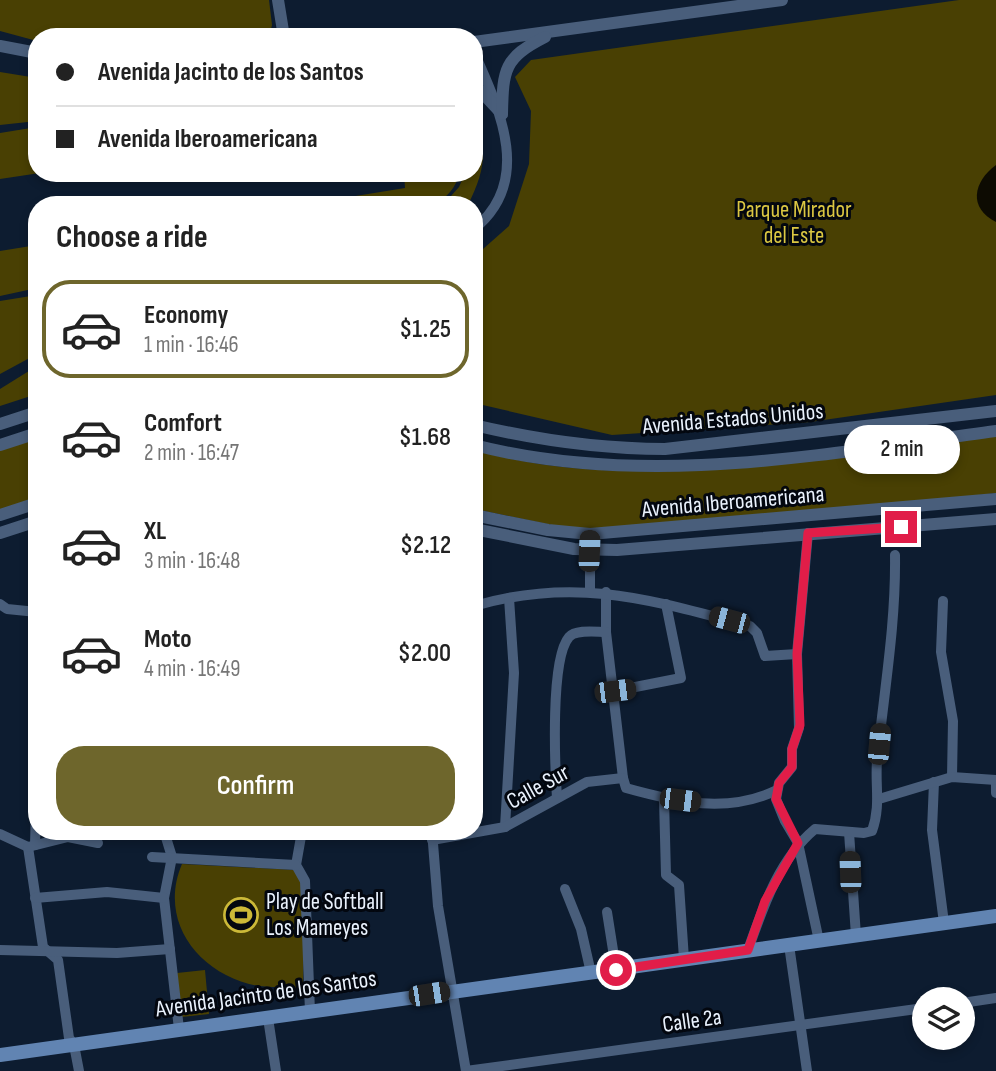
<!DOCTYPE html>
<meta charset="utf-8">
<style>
body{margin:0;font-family:"Sofia Sans Condensed",sans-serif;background:#f6f6f6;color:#222;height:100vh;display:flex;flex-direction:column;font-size:26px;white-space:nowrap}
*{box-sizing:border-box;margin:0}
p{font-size:23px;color:#767676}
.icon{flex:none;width:38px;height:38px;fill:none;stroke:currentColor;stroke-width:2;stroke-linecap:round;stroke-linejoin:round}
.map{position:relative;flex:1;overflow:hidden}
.side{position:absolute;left:28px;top:196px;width:455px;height:644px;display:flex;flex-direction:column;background:#fff;border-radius:28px;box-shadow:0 4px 10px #0003}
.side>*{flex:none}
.hud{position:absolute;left:28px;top:28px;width:455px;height:154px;border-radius:28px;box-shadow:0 4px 10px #0003;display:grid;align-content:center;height:154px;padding:0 28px;background:#fff}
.controls{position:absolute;left:912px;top:987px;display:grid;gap:14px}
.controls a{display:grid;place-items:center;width:63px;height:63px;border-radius:50%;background:#fff;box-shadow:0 4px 10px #0003;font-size:35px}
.end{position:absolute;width:32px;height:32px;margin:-16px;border:9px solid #e11d48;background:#fff;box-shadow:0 0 0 4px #fff}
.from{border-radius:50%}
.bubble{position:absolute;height:49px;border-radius:24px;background:#fff;box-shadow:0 4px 10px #0003;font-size:23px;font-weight:600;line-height:49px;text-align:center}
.car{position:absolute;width:21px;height:42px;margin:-21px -10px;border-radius:9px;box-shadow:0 0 5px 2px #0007;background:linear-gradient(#222 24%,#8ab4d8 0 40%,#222 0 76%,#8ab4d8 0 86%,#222 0)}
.hud b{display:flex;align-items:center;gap:24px;height:66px;font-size:26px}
.hud b+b{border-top:2px solid #e0e0e0}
.hud i{width:18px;height:18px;background:#222}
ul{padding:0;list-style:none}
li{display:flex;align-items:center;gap:21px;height:98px;margin:0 14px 10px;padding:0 14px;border:4px solid transparent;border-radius:28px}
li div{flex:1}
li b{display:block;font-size:26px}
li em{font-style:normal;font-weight:600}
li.selected{border-color:#6e662c}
li>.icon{width:63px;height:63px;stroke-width:1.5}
h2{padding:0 28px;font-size:32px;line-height:84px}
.cta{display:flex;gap:14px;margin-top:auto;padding:14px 28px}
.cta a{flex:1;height:80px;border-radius:28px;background:#6e662c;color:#fff;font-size:28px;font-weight:600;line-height:80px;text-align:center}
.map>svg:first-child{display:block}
</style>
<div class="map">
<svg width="996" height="1071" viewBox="0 0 996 1071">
<rect width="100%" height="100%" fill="#0d1c30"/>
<g fill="#494003">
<path d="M0,0H269L272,25L269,37H37V41L0,31Z"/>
<path d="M959,0H996V395L810,422L612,435L474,403V257L509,226L529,164L531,111L515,77L531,60Z"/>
<path d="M0,72L37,78V121L0,125Z"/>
<path d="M37,127V173H40L0,179V133Z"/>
<path d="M483,149C484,170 477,186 468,205H443L459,187L465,173H474V150Z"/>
<path d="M404,173H459C457,187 446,198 434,205H300L405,188Z"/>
<path d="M37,245V288L0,296V251Z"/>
<path d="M37,295V354L0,374V301Z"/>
<path d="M37,366V394L0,406V389Z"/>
<path d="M996,435V493L885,506L590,530L557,526L474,509V450C588,481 680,471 795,458C862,450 929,442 996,435Z"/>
<path d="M37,437V498L0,510V449Z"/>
<path d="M182,864L296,870L305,883L303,988C286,987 265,988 249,984C194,969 159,918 182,864Z"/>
<path d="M205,970L209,1014L182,1017L177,973Z"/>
</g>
<path fill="#0d0b02" d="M996,165V222C968,208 973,182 996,165Z"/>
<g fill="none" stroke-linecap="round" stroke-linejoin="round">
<g stroke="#495e7b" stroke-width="10">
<path d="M474,52C499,108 534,181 474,229"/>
<path d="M808,533L797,654L799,728L792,749V767L779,783L776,799L785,821L798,843L819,941"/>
<path d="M590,591V534"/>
<path d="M606,592V632L623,778"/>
<path d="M943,601L941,652L953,721L952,777"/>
<path d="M0,604L7,609L37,612"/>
<path d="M474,606C577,576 651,600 750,626L757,633L765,656L797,654"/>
<path d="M615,691L681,678L666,604"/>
<path d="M934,782L932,830L944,923"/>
<path d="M996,783V793"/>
<path d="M557,798C555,767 550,659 569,637C576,629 596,632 606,632"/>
<path d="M664,799L666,875L679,885L684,959"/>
<path d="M879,799L952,777L996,780"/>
<path d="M505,827L514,673L509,598"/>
<path d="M164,831L172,857L164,898L179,1029"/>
<path d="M302,831L296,865L305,881L310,1012"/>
<path d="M386,831L399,835L432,834"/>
<path d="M432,831L438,906L466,1071"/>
<path d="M849,832L856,936"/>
<path d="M0,834L28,847"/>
<path d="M432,840L505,827L587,782L623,778L626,788C676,802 728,814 777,790"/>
<path d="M35,845L37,773"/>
<path d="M28,847L43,947L58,960L69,1038L74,1045L79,1071"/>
<path d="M28,847L68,837L98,843"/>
<path d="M152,857L296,865"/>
<path d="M565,889L581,929L591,973"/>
<path d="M35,898L107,892L164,898"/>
<path d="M607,912L616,969"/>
<path d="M789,945L807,1071"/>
<path d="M0,950L117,953L170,949"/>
<path d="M748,950C763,907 779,859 815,829L864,833L872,831C881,806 875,786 877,761C884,692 896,624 895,555"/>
<path d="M962,1003L996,998"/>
<path d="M268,1018L276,1071"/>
<path d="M466,1071L924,1008"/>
</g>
<g stroke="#495e7b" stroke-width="12">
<path d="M278,0L284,37"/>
<path d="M474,42L782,0"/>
<path d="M0,46L37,53"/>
<path d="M474,84L502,114"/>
<path d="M502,114C503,69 504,58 545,37"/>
<path d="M0,424L37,412"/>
<path d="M474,425C537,440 600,449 665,449L996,411"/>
<path d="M0,445L37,433"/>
<path d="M474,445C646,489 823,454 996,431"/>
<path d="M0,515L37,503"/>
<path d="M474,515L548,530L590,534L996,499"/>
<path d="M474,529L574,549L617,550L996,519"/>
<path d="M0,533L37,521"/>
</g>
<path stroke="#6184b2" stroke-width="14" d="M0,1055L996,916"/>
</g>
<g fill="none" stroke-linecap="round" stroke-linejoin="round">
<path stroke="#e11d48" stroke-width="9" d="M616,970L748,950L765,901L798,843L776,799L779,783L792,767V749L800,725L797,654L808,533L901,527"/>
</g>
<defs>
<g id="stadium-ring" transform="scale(1.75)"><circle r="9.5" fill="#03070f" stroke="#ccb938" stroke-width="1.5"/><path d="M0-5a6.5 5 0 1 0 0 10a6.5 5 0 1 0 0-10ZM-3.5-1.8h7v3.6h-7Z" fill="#ccb938"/></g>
</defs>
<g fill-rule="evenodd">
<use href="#stadium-ring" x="241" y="915"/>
</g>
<g text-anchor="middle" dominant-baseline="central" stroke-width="6" stroke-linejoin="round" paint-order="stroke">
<g font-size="23" fill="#dbc742" stroke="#03070f">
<text x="794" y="210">Parque Mirador<tspan x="794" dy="26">del Este</tspan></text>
</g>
<g font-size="23" fill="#eaf2fd" stroke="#03070f">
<text transform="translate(733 419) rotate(-5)">Avenida Estados Unidos</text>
<text transform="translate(733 502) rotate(-5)">Avenida Iberoamericana</text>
<text transform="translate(538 787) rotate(-29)">Calle Sur</text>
<text transform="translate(266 994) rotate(-8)">Avenida Jacinto de los Santos</text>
<text transform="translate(692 1021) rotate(-8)">Calle 2a</text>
</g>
<g font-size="23" fill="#eaf2fd" stroke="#03070f" text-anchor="start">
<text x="266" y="902">Play de Softball<tspan x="266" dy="26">Los Mameyes</tspan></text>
</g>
</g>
</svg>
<div class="controls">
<a><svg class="icon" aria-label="layers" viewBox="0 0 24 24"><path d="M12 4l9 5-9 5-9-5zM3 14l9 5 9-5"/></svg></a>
</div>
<i class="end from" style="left:616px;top:970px"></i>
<i class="end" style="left:901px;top:527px"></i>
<div class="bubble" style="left:844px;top:425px;width:116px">2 min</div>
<i class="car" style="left:589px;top:551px;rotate:2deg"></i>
<i class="car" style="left:729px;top:620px;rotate:285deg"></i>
<i class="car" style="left:615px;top:691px;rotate:83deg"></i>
<i class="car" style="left:879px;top:744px;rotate:5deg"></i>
<i class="car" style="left:680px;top:800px;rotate:97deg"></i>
<i class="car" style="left:850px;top:872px;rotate:358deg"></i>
<i class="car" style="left:429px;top:994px;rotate:81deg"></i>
<div class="hud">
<b><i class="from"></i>Avenida Jacinto de los Santos</b>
<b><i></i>Avenida Iberoamericana</b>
</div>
<section class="side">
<h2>Choose a ride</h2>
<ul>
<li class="selected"><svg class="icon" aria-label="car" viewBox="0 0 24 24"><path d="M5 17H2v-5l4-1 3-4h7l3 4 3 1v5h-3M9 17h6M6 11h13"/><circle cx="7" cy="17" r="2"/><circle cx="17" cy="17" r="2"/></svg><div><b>Economy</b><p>1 min · 16:46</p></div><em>$1.25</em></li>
<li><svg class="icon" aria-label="car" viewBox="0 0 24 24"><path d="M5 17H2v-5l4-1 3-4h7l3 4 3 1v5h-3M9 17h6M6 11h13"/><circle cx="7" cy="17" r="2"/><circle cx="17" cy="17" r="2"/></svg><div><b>Comfort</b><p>2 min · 16:47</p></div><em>$1.68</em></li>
<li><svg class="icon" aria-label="car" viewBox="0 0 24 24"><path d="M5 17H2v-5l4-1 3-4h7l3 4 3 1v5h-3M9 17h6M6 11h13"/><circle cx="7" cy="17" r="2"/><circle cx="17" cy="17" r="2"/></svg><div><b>XL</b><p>3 min · 16:48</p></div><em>$2.12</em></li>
<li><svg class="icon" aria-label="car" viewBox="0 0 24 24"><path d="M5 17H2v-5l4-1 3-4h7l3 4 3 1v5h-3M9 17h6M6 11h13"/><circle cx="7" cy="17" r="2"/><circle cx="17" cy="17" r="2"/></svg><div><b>Moto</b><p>4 min · 16:49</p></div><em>$2.00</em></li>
</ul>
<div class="cta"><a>Confirm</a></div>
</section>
</div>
